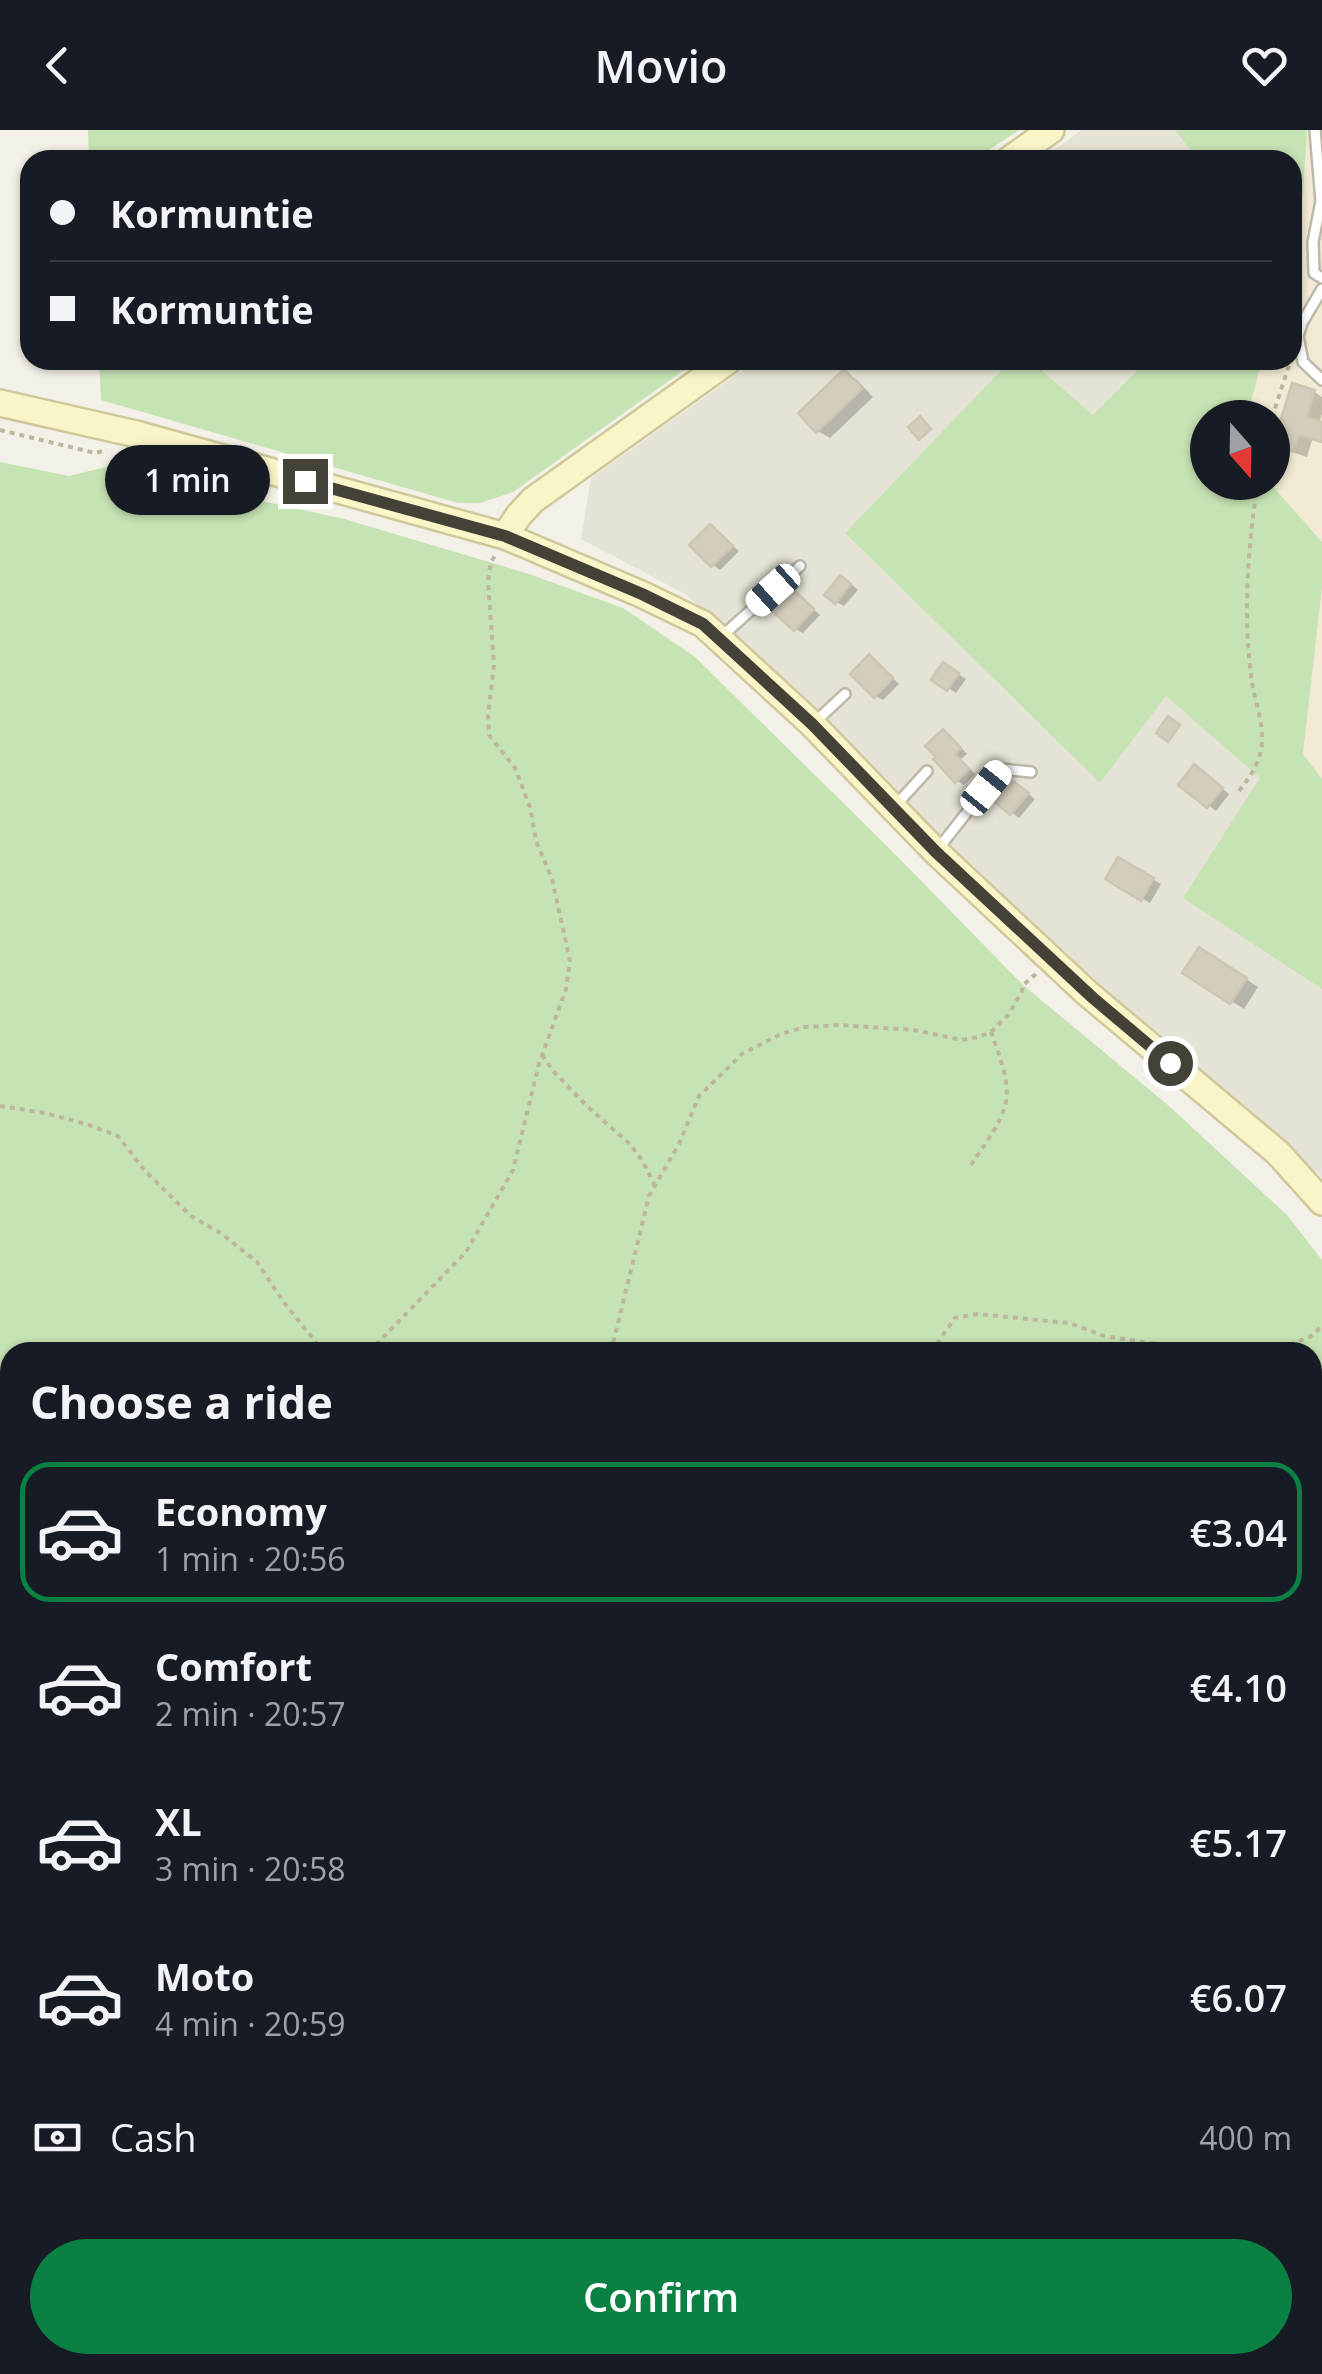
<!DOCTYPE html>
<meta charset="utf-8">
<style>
body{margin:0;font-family:"Open Sans",sans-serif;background:#242831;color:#f1f3f6;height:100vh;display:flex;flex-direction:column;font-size:38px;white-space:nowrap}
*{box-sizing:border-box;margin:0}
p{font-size:32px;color:#9ea1a6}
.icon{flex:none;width:55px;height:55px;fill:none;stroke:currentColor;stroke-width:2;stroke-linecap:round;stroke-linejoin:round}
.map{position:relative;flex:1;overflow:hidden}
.side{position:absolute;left:0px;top:1212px;width:1322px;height:1032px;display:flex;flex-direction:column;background:#171b24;border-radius:30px 30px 0 0;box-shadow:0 2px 8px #0004}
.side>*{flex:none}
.hud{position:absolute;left:20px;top:20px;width:1282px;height:220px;border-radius:30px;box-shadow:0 2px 8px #0004;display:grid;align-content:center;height:220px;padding:0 30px;background:#171b24}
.needle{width:65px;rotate:160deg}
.buttons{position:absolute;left:1190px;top:270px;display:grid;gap:20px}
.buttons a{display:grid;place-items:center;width:100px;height:100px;border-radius:50%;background:#171b24;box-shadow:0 2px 8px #0004;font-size:50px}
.end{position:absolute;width:45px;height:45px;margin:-22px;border:12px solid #444136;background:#fff;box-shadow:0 0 0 5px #fff}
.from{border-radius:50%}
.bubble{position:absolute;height:70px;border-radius:35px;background:#171b24;box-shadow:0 2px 8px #0004;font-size:32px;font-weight:600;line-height:70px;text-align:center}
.car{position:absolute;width:30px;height:60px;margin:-30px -15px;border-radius:12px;box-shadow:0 0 8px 2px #0007;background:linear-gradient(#fff 24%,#345 0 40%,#fff 0 76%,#345 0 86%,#fff 0)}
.hud b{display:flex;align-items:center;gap:35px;height:95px;font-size:38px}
.hud b+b{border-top:2px solid #363941}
.hud i{width:25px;height:25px;background:#f1f3f6}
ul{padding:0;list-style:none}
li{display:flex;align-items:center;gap:30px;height:140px;margin:0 20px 15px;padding:0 10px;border:5px solid transparent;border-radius:30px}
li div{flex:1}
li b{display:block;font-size:38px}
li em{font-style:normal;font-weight:600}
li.selected{border-color:#0b8043}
li>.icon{width:90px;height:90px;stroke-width:1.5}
h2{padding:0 30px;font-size:45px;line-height:120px}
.pay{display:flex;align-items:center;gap:25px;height:110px;padding:0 30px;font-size:38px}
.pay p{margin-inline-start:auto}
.button{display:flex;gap:20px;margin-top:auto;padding:20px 30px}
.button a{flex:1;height:115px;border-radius:60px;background:#0b8043;color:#fff;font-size:40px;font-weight:600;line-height:115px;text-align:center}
header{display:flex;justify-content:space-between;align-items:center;height:130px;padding:0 30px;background:#171b24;font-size:45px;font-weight:600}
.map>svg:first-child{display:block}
</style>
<header><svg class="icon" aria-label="back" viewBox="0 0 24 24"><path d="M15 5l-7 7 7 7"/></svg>Movio<svg class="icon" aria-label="heart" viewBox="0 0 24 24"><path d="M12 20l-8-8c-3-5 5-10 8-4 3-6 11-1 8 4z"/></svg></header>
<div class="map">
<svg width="1322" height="2244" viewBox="0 0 1322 2244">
<rect width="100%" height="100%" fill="#f2f0e7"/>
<g fill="#e5e3d5">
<path d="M1082,0H1175L1198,30H1040Z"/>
<path d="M757,230H1011L845,403L1100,653L1166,565L1261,649L1184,768L1322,859V1047L1080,845L766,533L685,464L581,409L591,348Z"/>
<path d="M1030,230H1147L1093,285Z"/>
</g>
<g fill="#f2ead4">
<path d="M1307,0H1322V412L1270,353L1272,352V288H1247L1262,230H1292L1293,106L1303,64Z"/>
<path d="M1322,457V649L1303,624Z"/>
</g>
<g fill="#c6e3b3">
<path d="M88,0H1019L974,30H89Z"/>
<path d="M1175,0H1307L1303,64L1293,106L1292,30H1198Z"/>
<path d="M99,230H698L513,362L480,373H458L101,270Z"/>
<path d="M1011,230H1030L1093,285L1147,230H1262L1247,287L1208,288V352L1270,353L1322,412V457L1303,624L1322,649V859L1183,768L1260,648L1166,566L1100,653L845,403Z"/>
<path d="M0,332L69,346L118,334L190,355L344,389L529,444L623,478L695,527L889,718L1023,855L1169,976L1287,1085L1322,1130V1244L1313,1256L1312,1222H10V2235H291L288,2244H0Z"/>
<path d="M1313,2231L1322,2234V2244H998L1002,2236L1006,2235H1312Z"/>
</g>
<g fill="#0003">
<path d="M844,242L857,250L873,267L830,308L818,301Z"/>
<path d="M1314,262L1322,267V284L1319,293L1322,294V313L1312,310L1307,327L1289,321L1276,314Z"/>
<path d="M711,397L739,421L720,440L713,435Z"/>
<path d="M849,452L858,460L844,476L836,472Z"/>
<path d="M792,461L820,485L803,503L795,499Z"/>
<path d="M870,528L877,532L899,554L883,570L875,566Z"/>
<path d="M944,535L966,549L956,563L935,549Z"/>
<path d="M943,602L951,607L967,624L961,629L975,644L964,655L957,651Z"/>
<path d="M1202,642L1229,664L1216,681L1181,654Z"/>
<path d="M1012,651L1035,669L1019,688L1012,683Z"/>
<path d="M1119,730L1161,754L1150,773L1108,749Z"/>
<path d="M1212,827L1258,857L1244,879L1185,842Z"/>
</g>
<g fill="#d3cdbd" stroke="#cdc6b1" stroke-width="2.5">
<path d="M844,239L862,259L816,303L798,283Z"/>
<path d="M1292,253L1315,260L1307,287L1322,292V312L1299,305L1294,322L1273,315Z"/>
<path d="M920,286L931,299L919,310L908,297Z"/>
<path d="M710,394L733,416L711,437L689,415Z"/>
<path d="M840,445L851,454L835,474L824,465Z"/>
<path d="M792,458L814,479L794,501L771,480Z"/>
<path d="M869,524L893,548L874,568L850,544Z"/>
<path d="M943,532L959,543L947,561L931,550Z"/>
<path d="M1168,586L1180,595L1168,612L1156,603Z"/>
<path d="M943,599L961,618L955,624L969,639L955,653L933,629L936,627L925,616Z"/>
<path d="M1194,634L1223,658L1207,678L1178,655Z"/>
<path d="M1009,648L1029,663L1010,685L991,669Z"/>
<path d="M1118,727L1154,748L1141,771L1105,749Z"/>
<path d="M1199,817L1247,848L1230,874L1182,843Z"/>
</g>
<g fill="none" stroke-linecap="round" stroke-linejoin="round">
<g stroke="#bdb9aa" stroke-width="14">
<g id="lane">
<path d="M1315,0L1321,71L1313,112L1314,143L1322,148"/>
<path d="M1322,159L1302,193L1298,206L1303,232L1322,250"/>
<path d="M817,230L819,232"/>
<path d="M1063,230H1068"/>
<path d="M721,507L800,436"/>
<path d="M814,593L845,564"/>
<path d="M896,675L927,641"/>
<path d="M938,719L1001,639L1031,642"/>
</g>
</g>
<g stroke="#cec89a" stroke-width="30">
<g id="secondary">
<path d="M1009,30L1051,0"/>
<path d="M0,273L136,304L505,406L641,464L703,494L812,594L936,722L1087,863L1278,1023L1322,1072"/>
<path d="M505,406L519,385L533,370L729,230"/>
</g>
</g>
<g stroke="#bdb69d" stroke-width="4" stroke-dasharray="5 5" stroke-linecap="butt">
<path d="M1272,288L1289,235"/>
<path d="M0,300L95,323L107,320"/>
<path d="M1239,661C1251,645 1260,633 1262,613C1264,592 1253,567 1251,545C1243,484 1248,413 1258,352"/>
<path d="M542,925L554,942L590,979L631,1015L643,1032L655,1056"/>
<path d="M0,976L45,983L86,994L118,1006L145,1041L191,1086L222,1104L257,1132L282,1170L315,1211L320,1222"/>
<path d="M971,1035C983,1016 1001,995 1006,972C1010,949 998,923 991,902"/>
<path d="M369,1222L466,1122L513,1040L539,934L566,859L570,831L552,749L536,711L530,677L515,638L489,605L488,585L494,535L488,451L491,432L496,424"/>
<path d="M611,1222L649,1066L679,1014L699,966L742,924L781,904L805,897L839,895L914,900L962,910L978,907L991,902L1009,884L1022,861L1023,855L1037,843"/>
<path d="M931,1222L955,1188L977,1184L1069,1193L1104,1206L1175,1217L1187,1222"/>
<path d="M1271,1222L1310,1207L1322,1196"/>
<path d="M0,1365L10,1371"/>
<path d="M0,1398L10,1394"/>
<path d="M0,1563H10"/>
<path d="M1312,2033L1322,2036"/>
</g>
<use href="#lane" stroke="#fff" stroke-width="9"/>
<use href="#secondary" stroke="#faf5c9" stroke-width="25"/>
</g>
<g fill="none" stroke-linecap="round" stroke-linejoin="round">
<path stroke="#444136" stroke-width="12" d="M305,351L505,406L642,464L703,494L812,594L936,722L1093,868L1170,933"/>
</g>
</svg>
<div class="buttons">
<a><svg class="needle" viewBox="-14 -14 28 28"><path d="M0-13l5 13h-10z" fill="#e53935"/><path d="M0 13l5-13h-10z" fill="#9ea1a6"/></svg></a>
</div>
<i class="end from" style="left:1170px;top:933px"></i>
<i class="end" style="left:305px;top:351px"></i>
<div class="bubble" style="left:105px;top:315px;width:165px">1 min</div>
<i class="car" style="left:773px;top:460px;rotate:228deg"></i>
<i class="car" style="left:986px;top:658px;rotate:39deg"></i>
<div class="hud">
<b><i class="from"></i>Kormuntie</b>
<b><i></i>Kormuntie</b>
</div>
<section class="side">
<h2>Choose a ride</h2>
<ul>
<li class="selected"><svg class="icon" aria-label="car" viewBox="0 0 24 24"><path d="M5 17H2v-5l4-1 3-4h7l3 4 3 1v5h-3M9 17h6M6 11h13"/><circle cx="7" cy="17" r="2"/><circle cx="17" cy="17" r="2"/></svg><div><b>Economy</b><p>1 min · 20:56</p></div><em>€3.04</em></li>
<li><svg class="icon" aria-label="car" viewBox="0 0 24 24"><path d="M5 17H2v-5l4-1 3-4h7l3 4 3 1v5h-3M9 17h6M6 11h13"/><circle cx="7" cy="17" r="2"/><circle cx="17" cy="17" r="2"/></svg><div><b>Comfort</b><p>2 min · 20:57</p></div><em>€4.10</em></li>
<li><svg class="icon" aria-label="car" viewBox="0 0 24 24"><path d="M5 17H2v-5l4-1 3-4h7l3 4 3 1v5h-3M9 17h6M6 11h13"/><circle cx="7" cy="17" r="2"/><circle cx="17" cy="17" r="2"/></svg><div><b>XL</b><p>3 min · 20:58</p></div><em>€5.17</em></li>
<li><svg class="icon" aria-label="car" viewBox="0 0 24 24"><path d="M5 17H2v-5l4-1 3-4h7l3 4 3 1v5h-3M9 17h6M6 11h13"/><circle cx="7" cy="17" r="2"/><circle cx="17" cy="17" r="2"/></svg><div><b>Moto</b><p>4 min · 20:59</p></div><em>€6.07</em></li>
</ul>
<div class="pay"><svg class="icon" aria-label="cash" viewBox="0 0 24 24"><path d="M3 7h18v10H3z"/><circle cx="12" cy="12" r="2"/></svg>Cash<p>400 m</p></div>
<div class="button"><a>Confirm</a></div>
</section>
</div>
